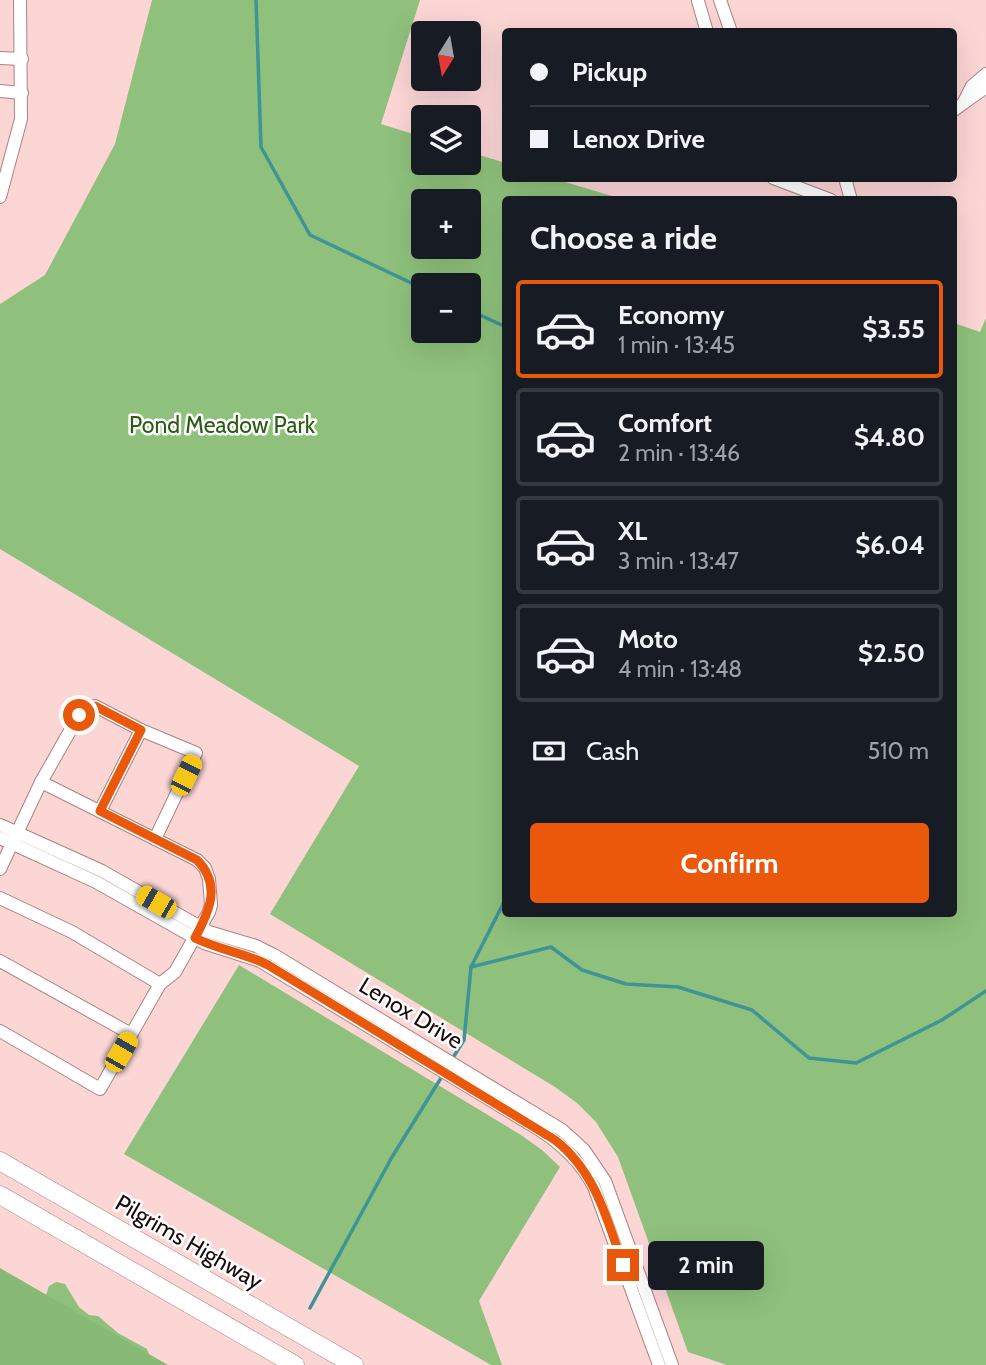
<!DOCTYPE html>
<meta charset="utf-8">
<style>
body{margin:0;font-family:Cabin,sans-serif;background:#242831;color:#f1f3f6;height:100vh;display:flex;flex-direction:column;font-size:26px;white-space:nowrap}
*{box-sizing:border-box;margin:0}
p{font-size:23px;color:#9ea1a6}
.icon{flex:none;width:38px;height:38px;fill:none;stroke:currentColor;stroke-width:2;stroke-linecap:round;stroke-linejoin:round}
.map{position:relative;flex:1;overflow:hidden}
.drawer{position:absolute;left:502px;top:196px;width:455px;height:721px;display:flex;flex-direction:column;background:#171b24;border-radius:7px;box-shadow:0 7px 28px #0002}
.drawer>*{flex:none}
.hud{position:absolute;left:502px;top:28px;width:455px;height:154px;border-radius:7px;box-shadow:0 7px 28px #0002;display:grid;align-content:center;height:154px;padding:0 28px;background:#171b24}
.needle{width:46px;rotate:191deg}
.tools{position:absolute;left:411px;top:21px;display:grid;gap:14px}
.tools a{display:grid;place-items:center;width:70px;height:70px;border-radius:7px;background:#171b24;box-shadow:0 7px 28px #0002;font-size:35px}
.end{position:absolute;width:32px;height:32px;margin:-16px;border:9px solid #ea580c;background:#fff;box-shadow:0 0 0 4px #fff}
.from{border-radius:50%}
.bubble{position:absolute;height:49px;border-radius:7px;background:#171b24;box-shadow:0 7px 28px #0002;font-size:23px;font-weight:700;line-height:49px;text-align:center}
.car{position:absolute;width:21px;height:42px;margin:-21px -10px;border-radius:9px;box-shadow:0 0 5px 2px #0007;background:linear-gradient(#f5c518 24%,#345 0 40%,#f5c518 0 76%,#345 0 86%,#f5c518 0)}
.hud b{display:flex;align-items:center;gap:24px;height:66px;font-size:26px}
.hud b+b{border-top:2px solid #363941}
.hud i{width:18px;height:18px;background:#f1f3f6}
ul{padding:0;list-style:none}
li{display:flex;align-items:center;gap:21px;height:98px;margin:0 14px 10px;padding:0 14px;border:4px solid #363941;border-radius:7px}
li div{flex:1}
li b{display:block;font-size:26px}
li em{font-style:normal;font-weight:700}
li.on{border-color:#ea580c}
li>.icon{width:63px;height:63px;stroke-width:1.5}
h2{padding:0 28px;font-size:32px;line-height:84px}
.pay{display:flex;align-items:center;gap:18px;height:77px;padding:0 28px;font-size:26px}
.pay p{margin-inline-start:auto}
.button{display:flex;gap:14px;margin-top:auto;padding:14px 28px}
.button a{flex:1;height:80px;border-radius:7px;background:#ea580c;color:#fff;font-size:28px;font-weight:700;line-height:80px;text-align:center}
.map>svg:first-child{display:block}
</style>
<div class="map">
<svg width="986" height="1365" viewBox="0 0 986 1365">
<rect width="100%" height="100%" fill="#fcd5d5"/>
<g fill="#8fc17c" fill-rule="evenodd">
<path d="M152,0H420L381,124L423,137L424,163H469V152L506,163V178L555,179L622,199L506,200V914H954V323L980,332L986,318V1365H727L688,1352L618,1157L596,1122L577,1103L555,1087L270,914L359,766L0,549V304L45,275L115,144ZM424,201H469V247H424ZM424,285H469V331H424Z"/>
<path d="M239,965L521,1135L542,1150L560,1167L479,1301L502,1365H491L124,1154Z"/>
<path d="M56,1282L65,1284L79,1307L89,1315L98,1316L118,1333L147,1349L151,1359L23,1365L49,1286Z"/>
</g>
<path fill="#87ba74" d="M0,1268L168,1365H0Z"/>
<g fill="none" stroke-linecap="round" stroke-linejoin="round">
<g stroke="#3e9496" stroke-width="3.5">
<path d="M256,0L261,147L310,235L424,289"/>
<path d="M469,310L506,327"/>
<path d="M471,967L551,947L582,970L626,984L678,987L752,1010L809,1058L856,1063L942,1020L986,991"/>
<path d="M454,1056L464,1040L471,967L506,898"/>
<path d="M310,1308L392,1157L441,1078"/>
</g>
<g stroke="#ad8182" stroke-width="14">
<g id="minor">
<path d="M720,0L731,32"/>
<path d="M698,1L707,32"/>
<path d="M0,58L22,59"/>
<path d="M0,91L22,93"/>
<path d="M964,102L972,86L986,74"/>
<path d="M954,110L986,87"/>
<path d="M773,178L831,200"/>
<path d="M845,178L851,200"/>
<path d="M0,197L21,119L20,0"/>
<path d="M100,811L141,730"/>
<path d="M0,825L102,871L209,932L256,946L274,955L562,1130L584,1150L605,1181L672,1365"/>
<path d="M0,838L96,882L204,943L260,961L535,1127C560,1142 580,1160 594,1187L659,1365"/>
<path d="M0,869L41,782L79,715L87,709L95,706L141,730L196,753L155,839"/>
<path d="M0,898L72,932L160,984"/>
<path d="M0,961L131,1034"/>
<path d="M0,1031L100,1089L160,984L175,972L209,912L211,905L209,879L205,868L197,860L41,782"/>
</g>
</g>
<g stroke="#ad8182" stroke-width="19">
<g id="highway">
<path d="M0,1161L354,1365"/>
<path d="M0,1195L295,1365"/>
</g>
</g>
<use href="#minor" stroke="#fff" stroke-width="12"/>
<use href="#highway" stroke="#fff" stroke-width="18"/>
</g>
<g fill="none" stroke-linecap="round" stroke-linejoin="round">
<path stroke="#ea580c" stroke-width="9" d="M79,715L87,709L95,706L141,730L100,811L197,860C222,885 209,912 195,938C219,950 245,953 268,965L555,1140C595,1171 607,1219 623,1265"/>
</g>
<g text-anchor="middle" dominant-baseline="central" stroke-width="5" stroke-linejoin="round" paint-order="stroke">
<g font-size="23" fill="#2c5c16" stroke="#fff">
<text x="222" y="425">Pond Meadow Park</text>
</g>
<g font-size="23" fill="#19090a" stroke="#fff">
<text transform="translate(411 1013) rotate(31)">Lenox Drive</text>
<text transform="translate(189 1242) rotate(30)">Pilgrims Highway</text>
</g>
</g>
</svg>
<div class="tools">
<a><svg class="needle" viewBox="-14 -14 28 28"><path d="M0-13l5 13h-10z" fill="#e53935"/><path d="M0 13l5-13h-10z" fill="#9ea1a6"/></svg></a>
<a><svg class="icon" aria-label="layers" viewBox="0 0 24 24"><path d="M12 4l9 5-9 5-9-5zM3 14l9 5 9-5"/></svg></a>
<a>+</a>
<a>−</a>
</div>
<i class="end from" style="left:79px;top:715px"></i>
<i class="end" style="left:623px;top:1265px"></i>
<div class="bubble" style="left:648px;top:1241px;width:116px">2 min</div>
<i class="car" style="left:186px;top:775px;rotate:26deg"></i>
<i class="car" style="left:156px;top:902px;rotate:300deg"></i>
<i class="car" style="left:121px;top:1052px;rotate:30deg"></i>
<div class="hud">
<b><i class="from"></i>Pickup</b>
<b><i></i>Lenox Drive</b>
</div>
<section class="drawer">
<h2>Choose a ride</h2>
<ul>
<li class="on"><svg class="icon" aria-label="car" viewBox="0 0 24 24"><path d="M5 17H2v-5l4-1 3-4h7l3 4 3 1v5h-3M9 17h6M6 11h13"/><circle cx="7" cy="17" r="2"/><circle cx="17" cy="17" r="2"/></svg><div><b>Economy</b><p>1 min · 13:45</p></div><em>$3.55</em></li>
<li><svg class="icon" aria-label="car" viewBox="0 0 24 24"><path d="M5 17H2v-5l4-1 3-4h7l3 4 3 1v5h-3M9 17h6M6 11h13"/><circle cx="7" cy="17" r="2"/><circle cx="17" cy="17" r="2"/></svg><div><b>Comfort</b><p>2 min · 13:46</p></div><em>$4.80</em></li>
<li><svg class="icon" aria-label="car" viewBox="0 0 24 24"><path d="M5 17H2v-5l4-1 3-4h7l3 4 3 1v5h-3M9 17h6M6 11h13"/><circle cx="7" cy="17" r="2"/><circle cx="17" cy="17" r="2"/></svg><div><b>XL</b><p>3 min · 13:47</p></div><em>$6.04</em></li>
<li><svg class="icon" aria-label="car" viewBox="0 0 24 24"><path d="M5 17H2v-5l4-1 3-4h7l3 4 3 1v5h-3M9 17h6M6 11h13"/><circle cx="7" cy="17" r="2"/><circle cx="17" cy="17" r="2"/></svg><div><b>Moto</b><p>4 min · 13:48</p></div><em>$2.50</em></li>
</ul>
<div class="pay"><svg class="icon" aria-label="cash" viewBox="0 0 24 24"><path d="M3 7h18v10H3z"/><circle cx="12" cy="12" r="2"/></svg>Cash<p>510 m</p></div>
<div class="button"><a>Confirm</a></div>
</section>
</div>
